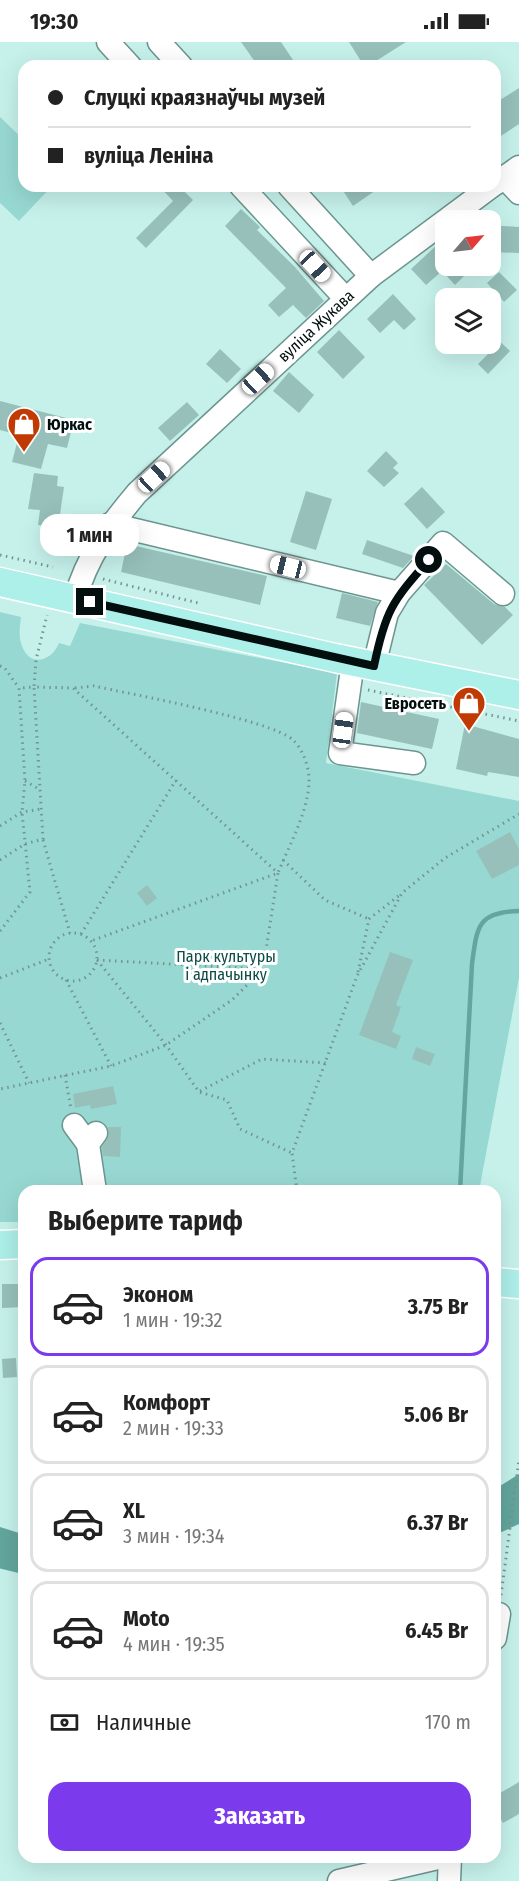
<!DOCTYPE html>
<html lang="ru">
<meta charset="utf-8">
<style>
body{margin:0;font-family:"Fira Sans Condensed",sans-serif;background:#f2f2f2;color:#222;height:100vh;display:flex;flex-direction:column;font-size:22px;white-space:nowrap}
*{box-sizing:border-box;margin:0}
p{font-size:20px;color:#767676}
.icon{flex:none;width:33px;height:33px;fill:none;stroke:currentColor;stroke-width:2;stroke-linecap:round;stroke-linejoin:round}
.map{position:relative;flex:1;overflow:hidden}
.side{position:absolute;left:18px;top:1143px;width:483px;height:678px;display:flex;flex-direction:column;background:#fff;border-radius:18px;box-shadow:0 6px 24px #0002}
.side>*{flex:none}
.hud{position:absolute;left:18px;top:18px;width:483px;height:132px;border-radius:18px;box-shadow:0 6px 24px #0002;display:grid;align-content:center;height:132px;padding:0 30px;background:#fff}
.needle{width:39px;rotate:62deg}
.controls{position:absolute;left:435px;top:168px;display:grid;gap:12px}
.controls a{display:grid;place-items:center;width:66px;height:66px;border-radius:12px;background:#fff;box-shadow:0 6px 24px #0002;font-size:30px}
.end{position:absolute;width:27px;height:27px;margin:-14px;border:8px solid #020f0e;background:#fff;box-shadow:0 0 0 3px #fff}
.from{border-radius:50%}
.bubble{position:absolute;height:42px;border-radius:18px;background:#fff;box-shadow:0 6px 24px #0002;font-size:20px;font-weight:700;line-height:42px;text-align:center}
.car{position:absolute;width:18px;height:36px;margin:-18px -9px;border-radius:8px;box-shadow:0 0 4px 2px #0007;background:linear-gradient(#fff 24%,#345 0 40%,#fff 0 76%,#345 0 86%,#fff 0)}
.hud b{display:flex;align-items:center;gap:21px;height:57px;font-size:22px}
.hud b+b{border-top:2px solid #e0e0e0}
.hud i{width:15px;height:15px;background:#222}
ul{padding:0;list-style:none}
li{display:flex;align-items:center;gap:18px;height:99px;margin:0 12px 9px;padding:0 18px;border:3px solid #e0e0e0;border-radius:18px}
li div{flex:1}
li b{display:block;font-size:22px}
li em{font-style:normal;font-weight:700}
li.selected{border-color:#7c3aed}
li>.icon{width:54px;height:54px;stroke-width:1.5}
h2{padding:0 30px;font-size:27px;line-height:72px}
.pay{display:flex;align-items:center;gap:15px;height:66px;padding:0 30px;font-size:22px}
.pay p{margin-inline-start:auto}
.button{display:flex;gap:12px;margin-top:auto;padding:12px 30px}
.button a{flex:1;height:69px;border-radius:18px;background:#7c3aed;color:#fff;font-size:24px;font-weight:700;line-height:69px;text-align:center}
.status{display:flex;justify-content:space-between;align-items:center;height:42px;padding:0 30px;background:#fff;direction:ltr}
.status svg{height:16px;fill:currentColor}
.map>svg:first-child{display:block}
</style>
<div class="status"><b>19:30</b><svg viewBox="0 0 49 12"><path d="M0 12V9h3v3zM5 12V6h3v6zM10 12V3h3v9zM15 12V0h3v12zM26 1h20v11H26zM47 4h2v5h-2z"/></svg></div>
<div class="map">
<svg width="519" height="1839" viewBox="0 0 519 1839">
<rect width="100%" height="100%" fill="#c6f1eb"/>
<g fill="#97d9d2">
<path d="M0,75L24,98V144H52L19,179L0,161Z"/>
<path d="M0,570L21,575C20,585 18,594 22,604C30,626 52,619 59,601L70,604L80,581L337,631L326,721L519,759V936L479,1149H24V1180H0Z"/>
</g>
<g fill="#62a69e">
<path d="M519,1432V1482L495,1493V1447Z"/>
<path d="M0,1485L19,1491L18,1527L0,1521Z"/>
</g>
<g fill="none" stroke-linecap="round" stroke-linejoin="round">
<path stroke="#62a69e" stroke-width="4.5" d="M460,1149L472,922C477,885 477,870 519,869"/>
<path stroke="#62a69e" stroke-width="28" d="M0,1512L24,1518"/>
</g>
<g fill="#97c0bb">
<path d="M241,0H281L297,24H258Z"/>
<path d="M349,0H406L368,24H364Z"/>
<path d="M519,46V82L495,98V61Z"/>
<path d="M159,144H179L193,158L146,206L136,196L173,159Z"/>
<path d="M340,144H382L353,164Z"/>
<path d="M241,167L260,185L257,188L295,225L324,259L306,276L293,263L279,275L268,263L286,246L225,184Z"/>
<path d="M490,183L519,185V211L490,210Z"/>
<path d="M437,203L446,213V224H455L464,234L455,243L442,229L426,243L411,227Z"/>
<path d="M499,230L517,248L504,260L487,241Z"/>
<path d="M393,252L416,277L404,288L394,278L380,291L367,277Z"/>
<path d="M339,288L365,315L343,337L317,310Z"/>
<path d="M490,290L510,309L488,332L478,322L490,310Z"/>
<path d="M220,307L241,327L227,341L206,322Z"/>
<path d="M289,330L314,353L299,371L273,349Z"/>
<path d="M0,359L74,378L67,406L48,402L41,427L12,420L19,393L0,388Z"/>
<path d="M187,360L199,373L170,399L158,386Z"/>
<path d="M386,409L398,421L393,426L399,431L384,445L367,429Z"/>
<path d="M34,431L58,434L57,444L64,445L58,486L38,483L40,468L28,467Z"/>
<path d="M422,445L445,470L427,487L404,462Z"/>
<path d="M306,449L332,457L316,508L290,500Z"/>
<path d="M367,498L414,514L403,526L362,512Z"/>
<path d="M127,502L267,534L260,563L121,530Z"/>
<path d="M446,522L494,562L505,565L513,573L482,603L424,543Z"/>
<path d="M342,551L378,560L370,584L336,576Z"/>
<path d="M361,660L439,677L432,707L357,691Z"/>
<path d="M465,682L519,697V735L488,730L487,734L456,727Z"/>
<path d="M510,790L519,807V823L492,837L476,809Z"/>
<path d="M147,843L157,856L147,864L137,851Z"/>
<path d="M390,910L413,918L396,963L401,965L392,990L401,994L396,1007L359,993Z"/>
<path d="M416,1005L435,1012L430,1024L412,1017Z"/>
<path d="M113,1044L117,1062L91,1067L90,1063L75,1066L73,1052Z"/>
<path d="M108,1085H121L120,1115L103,1114L102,1105L109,1093Z"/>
<path d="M2,1242H24V1265L2,1266Z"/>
<path d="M16,1316L17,1335L3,1336L2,1317Z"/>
<path d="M519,1740V1772L503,1781L495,1768V1754Z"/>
</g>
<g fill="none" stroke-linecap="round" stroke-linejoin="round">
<g stroke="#6d9590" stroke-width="25">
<g id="minor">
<path d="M108,0L130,24"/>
<path d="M159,0L181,24"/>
<path d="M504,135L519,151"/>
<path d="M495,142L519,125"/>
<path d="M241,144L345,256"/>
<path d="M289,144L371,234"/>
<path d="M110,482L399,551"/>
<path d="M75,557C87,515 109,484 137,451L371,234L492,144"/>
<path d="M353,620L340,711L414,721"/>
<path d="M374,624L387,571L399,551L443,501L503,552"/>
<path d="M74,1083L88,1102"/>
<path d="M95,1149L88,1102L96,1091"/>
<path d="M495,1596L499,1572"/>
<path d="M339,1839L442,1815"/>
<path d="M449,1839L450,1815"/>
</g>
</g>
<g stroke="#fff" stroke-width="31">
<g id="major">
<path d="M0,540L335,616L519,653"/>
<path d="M0,1203L24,1202"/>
<path d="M495,1240L519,1242"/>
</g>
</g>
<g stroke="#759490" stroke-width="3" stroke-dasharray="1.5 4.5" stroke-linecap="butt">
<path d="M0,513L53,525"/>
<path d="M103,537L198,561"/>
<path d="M0,624L4,625L19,646"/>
<path d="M75,646L94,644C130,652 272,678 293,698C302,706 308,722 309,735C310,767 290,801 278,831L91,899"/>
<path d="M368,648L519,679"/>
<path d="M25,739L39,747"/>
<path d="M0,784L22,770L41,767"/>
<path d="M43,798L70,891"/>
<path d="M0,818L25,802L43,797L34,645L73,646L278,831L263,927L232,958L166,1003L111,1024L0,1047"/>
<path d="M283,818L325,858L369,877"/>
<path d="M0,889L30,850L22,770L25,739L19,646L34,645L36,618L47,573"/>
<circle cx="73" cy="915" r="24"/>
<path d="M81,892L176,738"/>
<path d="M97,918L166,1003L199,1050L227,1058L240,1087L292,1111"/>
<path d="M97,918L263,927"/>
<path d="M358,930L369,877L401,852"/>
<path d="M0,936L49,917"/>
<path d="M66,938L111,1024"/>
<path d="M0,981L29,1041"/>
<path d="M65,1033L71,1067"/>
<path d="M200,1049L262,1017L326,1021"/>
<path d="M297,1149L292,1111L357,934L402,851L445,816L519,772"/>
<path d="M501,1553L519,1418"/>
</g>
<use href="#minor" stroke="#fff" stroke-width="22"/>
<use href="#major" stroke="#adefe9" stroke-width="28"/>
</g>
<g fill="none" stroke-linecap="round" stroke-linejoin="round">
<path stroke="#020f0e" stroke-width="8" d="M90,560L374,624C385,570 392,559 429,518"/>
</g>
<defs>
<g id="shop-pin" transform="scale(1.725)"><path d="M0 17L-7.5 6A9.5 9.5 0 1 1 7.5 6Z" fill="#c13a03" stroke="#fff"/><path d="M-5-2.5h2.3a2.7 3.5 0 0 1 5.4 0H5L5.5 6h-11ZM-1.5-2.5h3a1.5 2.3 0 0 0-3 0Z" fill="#fff"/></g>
</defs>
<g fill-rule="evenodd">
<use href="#shop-pin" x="24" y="382"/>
<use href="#shop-pin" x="469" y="661"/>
</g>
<g text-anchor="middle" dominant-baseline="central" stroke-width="6" stroke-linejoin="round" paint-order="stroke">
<g font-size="16" fill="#020f0e" stroke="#fff">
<text transform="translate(316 284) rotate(-43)">вуліца Жукава</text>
</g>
<g font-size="16" font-weight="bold" fill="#020f0e" stroke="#fff" text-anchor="start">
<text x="47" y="382">Юркас</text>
<text x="446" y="661" text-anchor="end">Евросеть</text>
</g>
<g font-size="16" fill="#0e4b47" stroke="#fff">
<text x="226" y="914">Парк культуры<tspan x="226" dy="18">і адпачынку</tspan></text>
</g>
</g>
</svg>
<div class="controls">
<a><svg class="needle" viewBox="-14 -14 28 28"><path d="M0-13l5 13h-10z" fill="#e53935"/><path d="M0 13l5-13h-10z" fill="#767676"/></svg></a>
<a><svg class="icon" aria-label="layers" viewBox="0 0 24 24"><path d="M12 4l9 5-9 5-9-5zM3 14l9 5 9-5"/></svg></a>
</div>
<i class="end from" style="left:429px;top:518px"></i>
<i class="end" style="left:90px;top:560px"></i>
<div class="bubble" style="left:40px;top:472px;width:99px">1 мин</div>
<i class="car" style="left:315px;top:224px;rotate:137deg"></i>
<i class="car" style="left:258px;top:337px;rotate:47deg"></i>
<i class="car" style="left:154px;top:435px;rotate:47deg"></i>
<i class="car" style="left:288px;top:525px;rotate:284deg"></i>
<i class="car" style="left:343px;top:688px;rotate:8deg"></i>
<div class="hud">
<b><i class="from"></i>Слуцкі краязнаўчы музей</b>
<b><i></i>вуліца Леніна</b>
</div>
<section class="side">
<h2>Выберите тариф</h2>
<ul>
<li class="selected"><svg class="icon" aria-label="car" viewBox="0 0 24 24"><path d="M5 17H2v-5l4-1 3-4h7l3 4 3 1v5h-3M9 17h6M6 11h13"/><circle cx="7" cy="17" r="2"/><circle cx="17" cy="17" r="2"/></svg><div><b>Эконом</b><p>1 мин · 19:32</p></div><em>3.75 Br</em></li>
<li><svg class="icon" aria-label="car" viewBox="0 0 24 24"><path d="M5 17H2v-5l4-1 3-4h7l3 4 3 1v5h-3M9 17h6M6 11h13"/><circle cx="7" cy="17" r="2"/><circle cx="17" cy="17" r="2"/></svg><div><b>Комфорт</b><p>2 мин · 19:33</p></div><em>5.06 Br</em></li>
<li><svg class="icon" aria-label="car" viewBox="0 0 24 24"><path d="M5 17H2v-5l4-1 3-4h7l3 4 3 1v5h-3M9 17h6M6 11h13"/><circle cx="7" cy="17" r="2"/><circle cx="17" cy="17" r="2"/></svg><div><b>XL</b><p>3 мин · 19:34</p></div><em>6.37 Br</em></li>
<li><svg class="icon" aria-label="car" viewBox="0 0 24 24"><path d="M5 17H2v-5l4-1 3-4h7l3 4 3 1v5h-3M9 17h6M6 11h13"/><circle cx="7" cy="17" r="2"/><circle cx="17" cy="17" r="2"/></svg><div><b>Moto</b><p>4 мин · 19:35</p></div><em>6.45 Br</em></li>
</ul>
<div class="pay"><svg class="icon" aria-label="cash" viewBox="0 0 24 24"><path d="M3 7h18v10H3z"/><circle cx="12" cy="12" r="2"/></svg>Наличные<p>170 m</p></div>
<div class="button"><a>Заказать</a></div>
</section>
</div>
